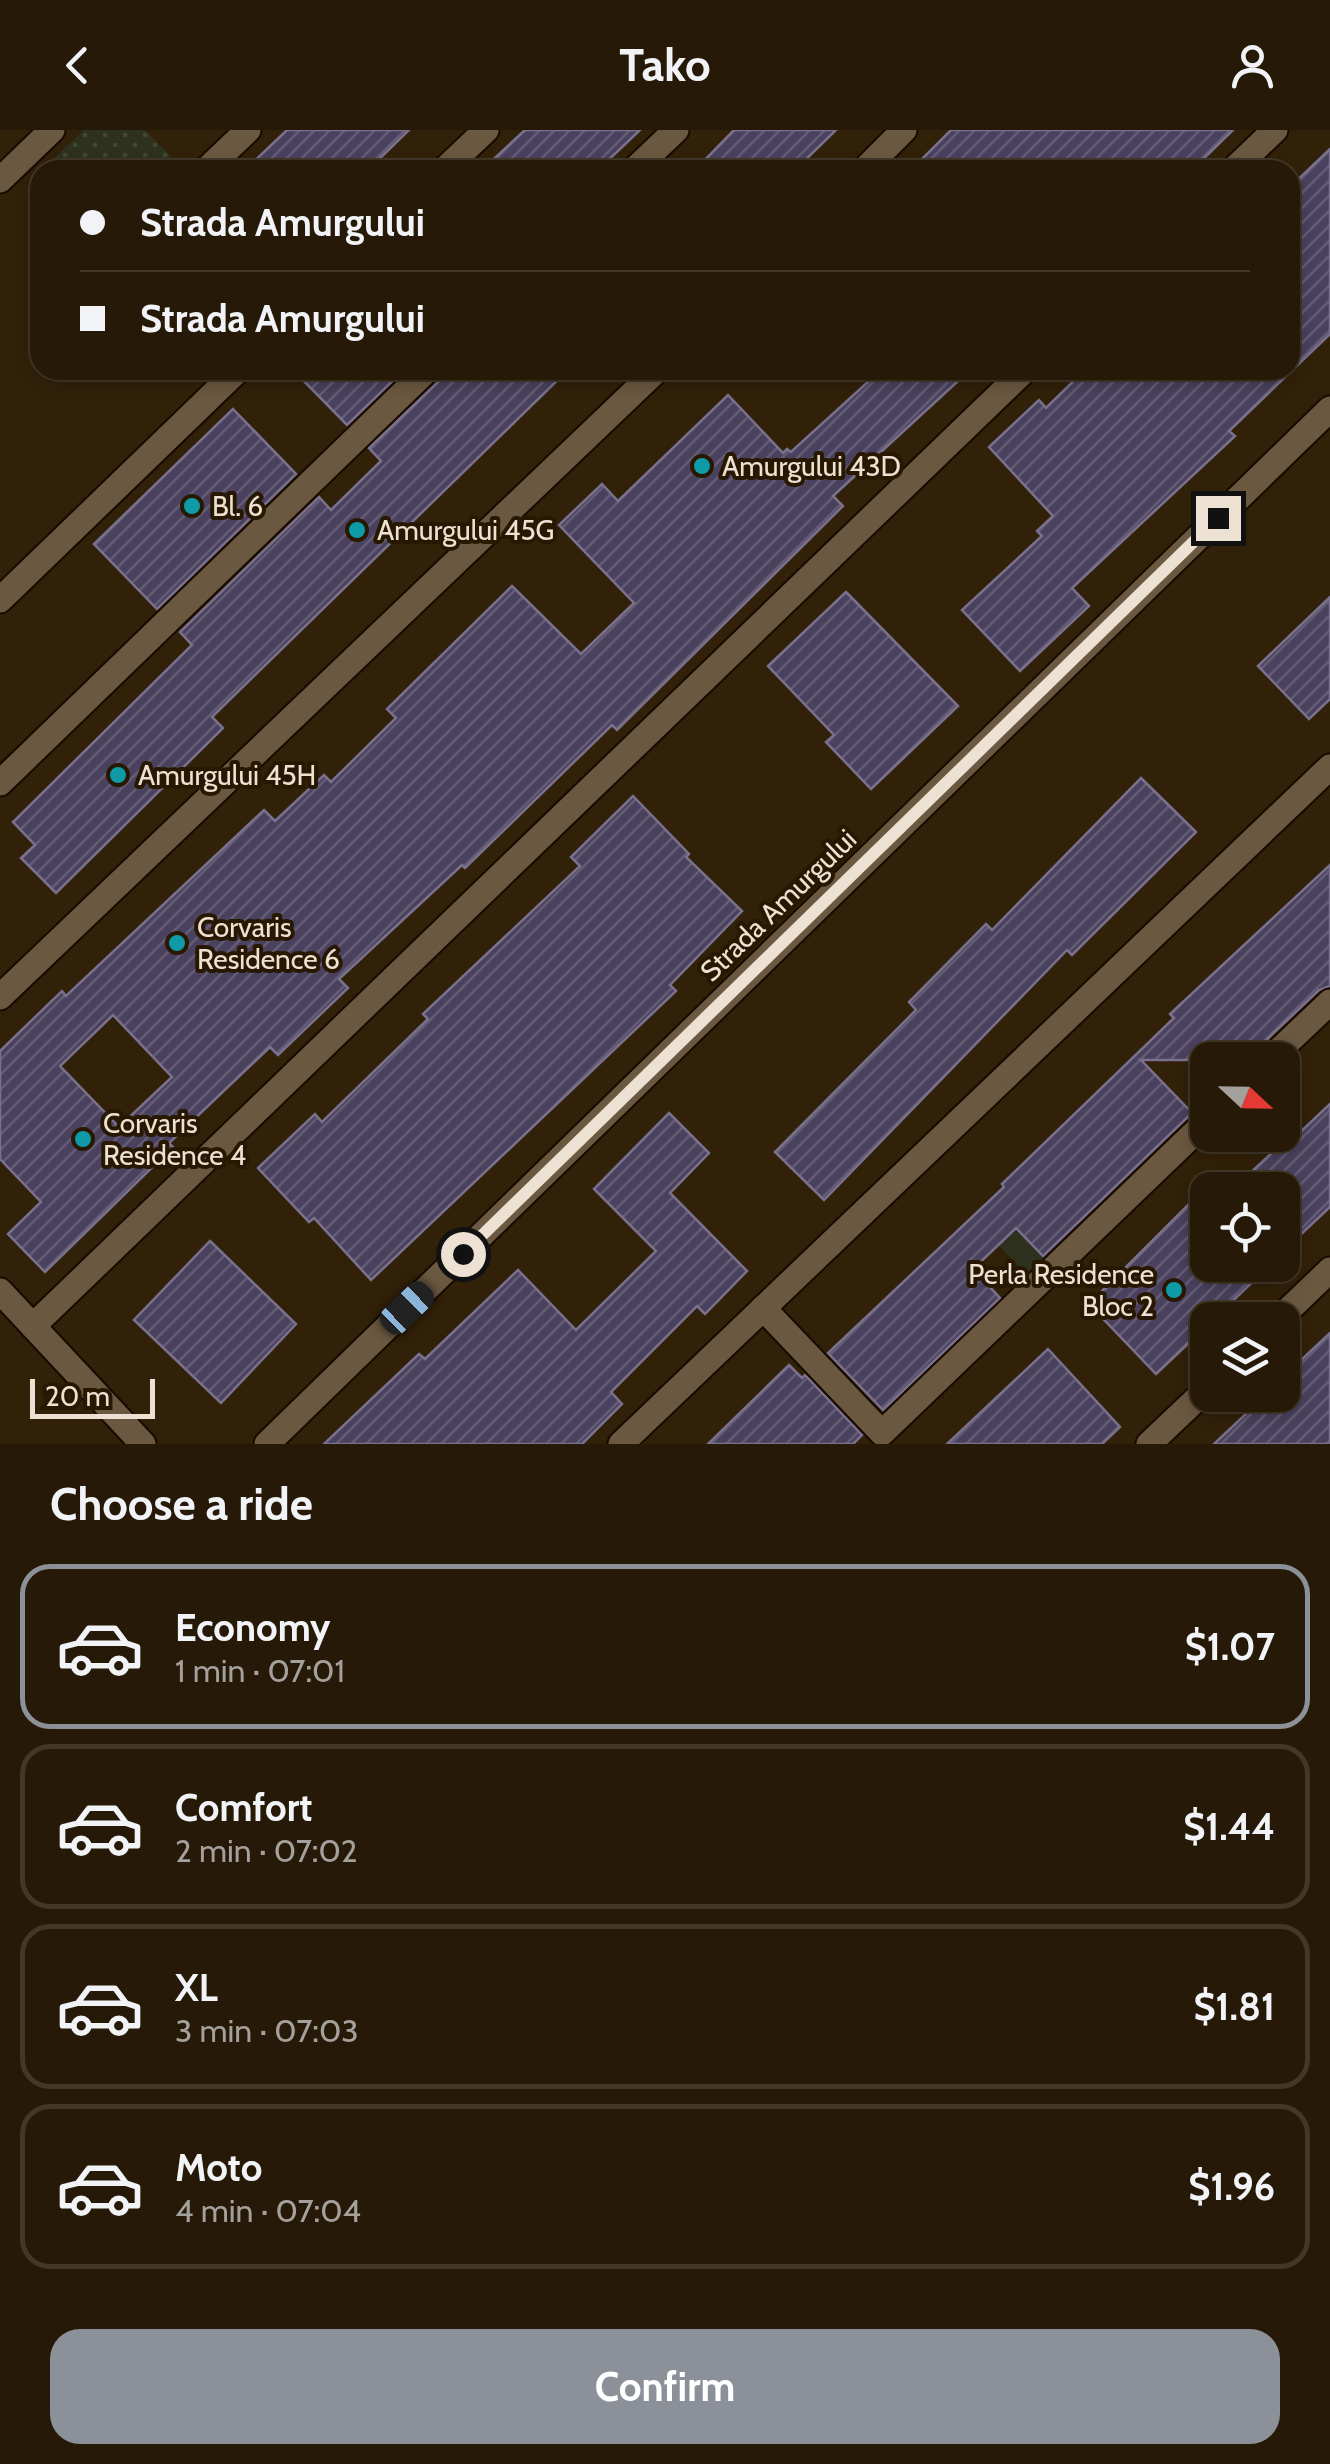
<!DOCTYPE html>
<meta charset="utf-8">
<style>
body{margin:0;font-family:Cabin,sans-serif;background:#2e2211;color:#f1f3f6;height:100vh;display:flex;flex-direction:column;font-size:38px;white-space:nowrap}
*{box-sizing:border-box;margin:0}
p{font-size:32px;color:#a4a09b}
.icon{flex:none;width:55px;height:55px;fill:none;stroke:currentColor;stroke-width:2;stroke-linecap:round;stroke-linejoin:round}
.map{position:relative;height:1314px;overflow:hidden}
.panel{display:flex;flex-direction:column;background:#261907;flex:1}
.panel>*{flex:none}
.hud{position:absolute;left:30px;top:30px;width:1270px;height:220px;border-radius:30px;box-shadow:0 5px 15px #0003,0 0 0 2px #423828;display:grid;align-content:center;height:220px;padding:0 50px;background:#261907}
.needle{width:65px;rotate:112deg}
.controls{position:absolute;left:1190px;top:912px;display:grid;gap:20px}
.controls a{display:grid;place-items:center;width:110px;height:110px;border-radius:20px;background:#261907;box-shadow:0 5px 15px #0003,0 0 0 2px #423828;font-size:50px}
.scale{position:absolute;left:30px;bottom:25px;width:125px;box-sizing:border-box;padding-left:10px;border:5px solid #ece1d3;border-top:0;font-size:28px;line-height:35px;white-space:nowrap;color:#ece1d3;-webkit-text-stroke:8px #281801;paint-order:stroke}
.end{position:absolute;width:45px;height:45px;margin:-22px;border:12px solid #ece1d3;background:#111;box-shadow:0 0 0 5px #111}
.from{border-radius:50%}
.car{position:absolute;width:30px;height:60px;margin:-30px -15px;border-radius:12px;box-shadow:0 0 8px 2px #0007;background:linear-gradient(#222 24%,#8ab4d8 0 40%,#222 0 76%,#8ab4d8 0 86%,#222 0)}
.hud b{display:flex;align-items:center;gap:35px;height:95px;font-size:38px}
.hud b+b{border-top:2px solid #423828}
.hud i{width:25px;height:25px;background:#f1f3f6}
ul{padding:0;list-style:none}
li{display:flex;align-items:center;gap:30px;height:165px;margin:0 20px 15px;padding:0 30px;border:5px solid #423828;border-radius:30px}
li div{flex:1}
li b{display:block;font-size:38px}
li em{font-style:normal;font-weight:800}
li.selected{border-color:#8c9099}
li>.icon{width:90px;height:90px;stroke-width:1.5}
h2{padding:0 50px;font-size:45px;line-height:120px}
.cta{display:flex;gap:20px;margin-top:auto;padding:20px 50px}
.cta a{flex:1;height:115px;border-radius:30px;background:#8c9099;color:#fff;font-size:40px;font-weight:800;line-height:115px;text-align:center}
header{display:flex;justify-content:space-between;align-items:center;height:130px;padding:0 50px;background:#261907;font-size:45px;font-weight:800}
.map>svg:first-child{display:block}
</style>
<header><svg class="icon" aria-label="back" viewBox="0 0 24 24"><path d="M15 5l-7 7 7 7"/></svg>Tako<svg class="icon" aria-label="person" viewBox="0 0 24 24"><circle cx="12" cy="8" r="4"/><path d="M4 21q1-7 8-7t8 7"/></svg></header>
<div class="map">
<svg width="1330" height="1314" viewBox="0 0 1330 1314">
<defs>
<pattern id="park-dots" width="8" height="8" patternUnits="userSpaceOnUse" patternTransform="scale(2.5)"><rect width="8" height="8" fill="#2d311e"/><path d="M2 2h.1M6 6h.1" fill="none" stroke="#414533" stroke-width="1.8" stroke-linecap="round"/></pattern>
<pattern id="building-hatch" width="6" height="6" patternUnits="userSpaceOnUse" patternTransform="scale(2.5)"><rect width="6" height="6" fill="#4a415e"/><path d="M-1 1l2-2M0 6l6-6M5 7l2-2" fill="none" stroke="#645c74"/></pattern>
</defs>
<rect width="100%" height="100%" fill="#322109"/>
<path fill="#2d311e" d="M994,1065L1050,1124L1027,1146L971,1086Z"/>
<path fill="url(#park-dots)" d="M84,0H145L184,40H42Z"/>
<g fill="url(#building-hatch)" stroke="#79718e" stroke-width="2.5" fill-rule="evenodd">
<path d="M287,0H409L368,40H245Z"/>
<path d="M525,0H640L598,40H482Z"/>
<path d="M734,0H836L795,40H695Z"/>
<path d="M951,0H1233L1192,40H911Z"/>
<path d="M1330,19V204L1229,301L1235,306L1072,458L1089,476L1020,541L962,480L1042,406L1037,401L1053,386L989,317L1039,270L1046,278L1085,240H1290V57Z"/>
<path d="M293,240H404L347,295Z"/>
<path d="M443,240H568L212,587L223,598L56,763L21,728L35,715L13,692L192,515L180,502L319,367L331,380L381,331L369,318L438,252Z"/>
<path d="M881,240H970L833,366L843,376L617,600L612,595L465,738L462,735L339,849L348,858L278,925L270,917L169,1013L173,1017L45,1142L8,1104L41,1072L0,1029V921L62,861L66,866L264,680L275,691L324,645L331,652L396,588L387,579L512,456L581,524L634,473L559,395L602,354L618,371L728,265L783,323L787,319L791,322ZM113,885L172,947L119,997L60,936Z"/>
<path d="M233,279L296,344L157,479L94,414Z"/>
<path d="M846,462L958,576L871,659L826,612L834,605L768,536Z"/>
<path d="M1330,467V569L1309,589L1258,536Z"/>
<path d="M1141,648L1196,702L1072,825L1067,820L824,1070L775,1022L916,880L909,872L986,794L992,800Z"/>
<path d="M633,666L689,724L686,727L742,781L670,855L676,861L371,1150L314,1088L309,1092L258,1038L315,984L322,992L428,889L423,884L580,736L571,727Z"/>
<path d="M1330,735V856L1319,860L1258,918L1253,930H1141L1192,983L1043,1126L1016,1098L973,1139L1000,1168L883,1280L828,1223L1004,1057L1002,1054L1174,888L1170,884Z"/>
<path d="M1330,974V1077L1282,1122V1060H1232L1289,1007L1292,1010Z"/>
<path d="M669,983L709,1023L670,1063L747,1141L705,1184L697,1176L611,1262L622,1274L582,1314H324L419,1224L425,1229L518,1140L576,1200L656,1121L594,1059Z"/>
<path d="M1188,1075L1208,1095V1135H1270L1213,1190H1208V1195L1156,1244L1089,1174Z"/>
<path d="M210,1111L296,1194L221,1273L134,1190Z"/>
<path d="M1330,1203V1314H1214L1266,1265H1282L1285,1245Z"/>
<path d="M1048,1219L1120,1297L1102,1314H947Z"/>
<path d="M789,1235L802,1248L805,1245L862,1305L853,1314H708Z"/>
</g>
<g fill="none" stroke-linecap="round" stroke-linejoin="round">
<g stroke="#190a00" stroke-width="29">
<g id="minor">
<path d="M206,40L248,0"/>
<path d="M444,40L486,0"/>
<path d="M634,40L676,0"/>
<path d="M864,40L904,0"/>
<path d="M1233,40L1275,0"/>
<path d="M0,50L52,0"/>
<path d="M0,470L238,240"/>
<path d="M0,653L427,240"/>
<path d="M0,867L657,240"/>
<path d="M1269,930L1330,872"/>
<path d="M0,1161L143,1314"/>
<path d="M763,1178L882,1303L1208,990"/>
<path d="M1278,1190L1330,1140"/>
<path d="M33,1196L1025,240"/>
<path d="M267,1314L1330,279"/>
<path d="M621,1314L1330,637"/>
<path d="M1149,1314L1208,1258"/>
</g>
</g>
<use href="#minor" stroke="#6b5840" stroke-width="25"/>
</g>
<g fill="none" stroke-linecap="round" stroke-linejoin="round">
<path stroke="#ece1d3" stroke-width="12" d="M463,1124L1218,388"/>
</g>
<g fill="#0f9aa8" stroke="#281801" stroke-width="4">
<circle cx="702" cy="336" r="10"/>
<circle cx="192" cy="376" r="10"/>
<circle cx="357" cy="400" r="10"/>
<circle cx="118" cy="645" r="10"/>
<circle cx="177" cy="813" r="10"/>
<circle cx="83" cy="1009" r="10"/>
<circle cx="1174" cy="1160" r="10"/>
</g>
<g text-anchor="middle" dominant-baseline="central" stroke-width="8" stroke-linejoin="round" paint-order="stroke">
<g font-size="28" fill="#ece1d3" stroke="#281801" text-anchor="start">
<text x="722" y="336">Amurgului 43D</text>
<text x="212" y="376">Bl. 6</text>
<text x="377" y="400">Amurgului 45G</text>
<text x="138" y="645">Amurgului 45H</text>
<text x="197" y="797">Corvaris<tspan x="197" dy="32">Residence 6</tspan></text>
<text x="103" y="993">Corvaris<tspan x="103" dy="32">Residence 4</tspan></text>
<text x="1154" y="1144" text-anchor="end">Perla Residence<tspan x="1154" dy="32">Bloc 2</tspan></text>
</g>
<g font-size="28" fill="#ece1d3" stroke="#281801">
<text transform="translate(778 775) rotate(-44)">Strada Amurgului</text>
</g>
</g>
</svg>
<div class="controls">
<a><svg class="needle" viewBox="-14 -14 28 28"><path d="M0-13l5 13h-10z" fill="#e53935"/><path d="M0 13l5-13h-10z" fill="#a4a09b"/></svg></a>
<a><svg class="icon" aria-label="locate" viewBox="0 0 24 24"><circle cx="12" cy="12" r="6"/><path d="M12 2v4M12 18v4M2 12h4M18 12h4"/></svg></a>
<a><svg class="icon" aria-label="layers" viewBox="0 0 24 24"><path d="M12 4l9 5-9 5-9-5zM3 14l9 5 9-5"/></svg></a>
</div>
<div class="scale">20 m</div>
<i class="end from" style="left:463px;top:1124px"></i>
<i class="end" style="left:1218px;top:388px"></i>
<i class="car" style="left:407px;top:1178px;rotate:46deg"></i>
<div class="hud">
<b><i class="from"></i>Strada Amurgului</b>
<b><i></i>Strada Amurgului</b>
</div>
</div>
<section class="panel">
<h2>Choose a ride</h2>
<ul>
<li class="selected"><svg class="icon" aria-label="car" viewBox="0 0 24 24"><path d="M5 17H2v-5l4-1 3-4h7l3 4 3 1v5h-3M9 17h6M6 11h13"/><circle cx="7" cy="17" r="2"/><circle cx="17" cy="17" r="2"/></svg><div><b>Economy</b><p>1 min · 07:01</p></div><em>$1.07</em></li>
<li><svg class="icon" aria-label="car" viewBox="0 0 24 24"><path d="M5 17H2v-5l4-1 3-4h7l3 4 3 1v5h-3M9 17h6M6 11h13"/><circle cx="7" cy="17" r="2"/><circle cx="17" cy="17" r="2"/></svg><div><b>Comfort</b><p>2 min · 07:02</p></div><em>$1.44</em></li>
<li><svg class="icon" aria-label="car" viewBox="0 0 24 24"><path d="M5 17H2v-5l4-1 3-4h7l3 4 3 1v5h-3M9 17h6M6 11h13"/><circle cx="7" cy="17" r="2"/><circle cx="17" cy="17" r="2"/></svg><div><b>XL</b><p>3 min · 07:03</p></div><em>$1.81</em></li>
<li><svg class="icon" aria-label="car" viewBox="0 0 24 24"><path d="M5 17H2v-5l4-1 3-4h7l3 4 3 1v5h-3M9 17h6M6 11h13"/><circle cx="7" cy="17" r="2"/><circle cx="17" cy="17" r="2"/></svg><div><b>Moto</b><p>4 min · 07:04</p></div><em>$1.96</em></li>
</ul>
<div class="cta"><a>Confirm</a></div>
</section>
